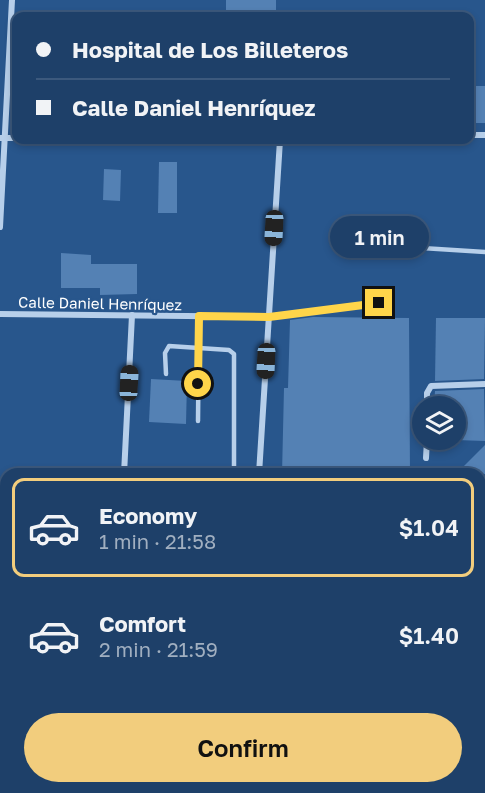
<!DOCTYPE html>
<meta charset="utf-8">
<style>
body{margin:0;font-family:"Golos Text",sans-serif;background:#2b4b71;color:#f1f3f6;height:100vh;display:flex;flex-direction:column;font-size:22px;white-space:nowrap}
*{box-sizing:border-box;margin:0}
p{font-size:20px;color:#a1afc0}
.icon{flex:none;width:33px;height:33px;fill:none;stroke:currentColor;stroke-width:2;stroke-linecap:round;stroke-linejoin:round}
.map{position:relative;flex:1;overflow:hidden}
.side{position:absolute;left:0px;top:468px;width:486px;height:326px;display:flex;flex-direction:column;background:#1e4069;border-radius:18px 18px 0 0;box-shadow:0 3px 9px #0003,0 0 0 2px #3c597d}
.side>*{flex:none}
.top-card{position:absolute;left:12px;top:12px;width:462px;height:132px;border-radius:12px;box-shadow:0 3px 9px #0003,0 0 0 2px #3c597d;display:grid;align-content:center;height:132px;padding:0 24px;background:#1e4069}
.controls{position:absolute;left:412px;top:396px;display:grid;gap:12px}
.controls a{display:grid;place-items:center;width:54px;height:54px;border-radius:50%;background:#1e4069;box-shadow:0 3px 9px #0003,0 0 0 2px #3c597d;font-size:30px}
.end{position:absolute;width:27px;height:27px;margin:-14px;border:8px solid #ffd54a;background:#111;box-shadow:0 0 0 3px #111}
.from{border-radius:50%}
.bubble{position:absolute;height:42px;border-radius:21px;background:#1e4069;box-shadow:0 3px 9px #0003,0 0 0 2px #3c597d;font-size:20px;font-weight:600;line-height:42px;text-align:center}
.car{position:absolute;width:18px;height:36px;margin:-18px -9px;border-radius:8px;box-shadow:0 0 4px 2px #0007;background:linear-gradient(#222 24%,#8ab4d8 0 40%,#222 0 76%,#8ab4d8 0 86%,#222 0)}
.top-card b{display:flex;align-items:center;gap:21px;height:57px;font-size:22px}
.top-card b+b{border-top:2px solid #3c597d}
.top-card i{width:15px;height:15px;background:#f1f3f6}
ul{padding:10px 0 0;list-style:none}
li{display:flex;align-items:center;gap:18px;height:99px;margin:0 12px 9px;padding:0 12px;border:3px solid transparent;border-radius:12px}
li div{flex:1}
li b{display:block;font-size:22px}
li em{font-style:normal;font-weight:600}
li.selected{border-color:#f2cd7d}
li>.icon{width:54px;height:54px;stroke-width:1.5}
.action{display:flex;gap:12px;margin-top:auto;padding:12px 24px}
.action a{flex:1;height:69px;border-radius:36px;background:#f2cd7d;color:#111;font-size:24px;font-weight:600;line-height:69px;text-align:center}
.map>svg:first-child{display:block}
</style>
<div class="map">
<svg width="485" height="793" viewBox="0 0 485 793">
<rect width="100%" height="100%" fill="#28568c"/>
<path fill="#3c70a8" d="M485,494V578L480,585V500Z"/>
<g fill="#5481b4">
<rect x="226" y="0" width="50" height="16"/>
<rect x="470" y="86" width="15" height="37"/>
<path d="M159,162H177V213H158Z"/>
<path d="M104,169L121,170L120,201L103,200Z"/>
<path d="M61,253L91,255V264H137V294L100,295V288H61Z"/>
<path d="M313,317L409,318L410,474H282L284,388H288L290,320Z"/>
<path d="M436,318H485L484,379L435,381Z"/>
<path d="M151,379L187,381L186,424L149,422Z"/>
<path d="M484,389L485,441L456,440V406H434L435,391Z"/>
<path d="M485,445V474H456Z"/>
</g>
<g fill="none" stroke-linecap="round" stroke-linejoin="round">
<path stroke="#b7cfea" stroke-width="3" stroke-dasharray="3 4.5" stroke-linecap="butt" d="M480,702L485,709"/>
<g stroke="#b7cfea" stroke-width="4.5">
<path d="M406,247L485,252"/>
<path d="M166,374L165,353L169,346L229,350L234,354V474"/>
<path d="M198,421L199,316"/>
</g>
<g stroke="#b7cfea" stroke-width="6">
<path d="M470,135H485"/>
<path d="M0,138H16"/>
<path d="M0,227L12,0"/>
<path d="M0,314L269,317L379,303"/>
<path d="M427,406V393L431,386L485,384"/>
<path d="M426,458L427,440"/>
<path d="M124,474L132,315"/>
<path d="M259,474L280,140"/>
<path d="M0,619H6"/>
</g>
<path stroke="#b7cfea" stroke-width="10" d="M480,732L485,735"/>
<g stroke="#fafcff" stroke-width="15">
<path d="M480,610L485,606"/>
<path d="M480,673L485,668"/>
<path d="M237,793L245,788"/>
<path d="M318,793L326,788"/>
</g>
</g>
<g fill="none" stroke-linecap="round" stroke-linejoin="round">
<path stroke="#ffd54a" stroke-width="8" d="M198,384L199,316L269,317L379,303"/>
</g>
<g text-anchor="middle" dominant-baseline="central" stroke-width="4.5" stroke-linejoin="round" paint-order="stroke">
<g font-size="15" fill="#fff" stroke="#28568c">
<text transform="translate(100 303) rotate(1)">Calle Daniel Henríquez</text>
</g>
</g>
</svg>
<div class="controls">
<a><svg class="icon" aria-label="layers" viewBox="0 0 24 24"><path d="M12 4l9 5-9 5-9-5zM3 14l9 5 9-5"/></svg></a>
</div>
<i class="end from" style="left:198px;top:384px"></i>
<i class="end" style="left:379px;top:303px"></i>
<div class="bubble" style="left:330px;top:216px;width:99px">1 min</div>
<i class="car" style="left:274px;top:228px;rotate:183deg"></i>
<i class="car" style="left:266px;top:361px;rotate:183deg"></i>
<i class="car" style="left:129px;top:383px;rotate:3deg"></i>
<div class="top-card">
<b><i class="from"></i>Hospital de Los Billeteros</b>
<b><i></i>Calle Daniel Henríquez</b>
</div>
<section class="side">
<ul>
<li class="selected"><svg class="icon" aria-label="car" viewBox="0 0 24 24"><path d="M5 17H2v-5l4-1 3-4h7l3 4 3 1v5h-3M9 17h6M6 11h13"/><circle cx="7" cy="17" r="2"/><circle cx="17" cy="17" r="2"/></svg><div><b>Economy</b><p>1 min · 21:58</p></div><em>$1.04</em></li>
<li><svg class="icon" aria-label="car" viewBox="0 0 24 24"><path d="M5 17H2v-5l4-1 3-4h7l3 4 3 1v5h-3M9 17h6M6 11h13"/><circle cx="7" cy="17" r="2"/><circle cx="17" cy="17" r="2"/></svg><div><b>Comfort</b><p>2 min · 21:59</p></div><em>$1.40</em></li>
</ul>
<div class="action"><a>Confirm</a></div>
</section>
</div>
